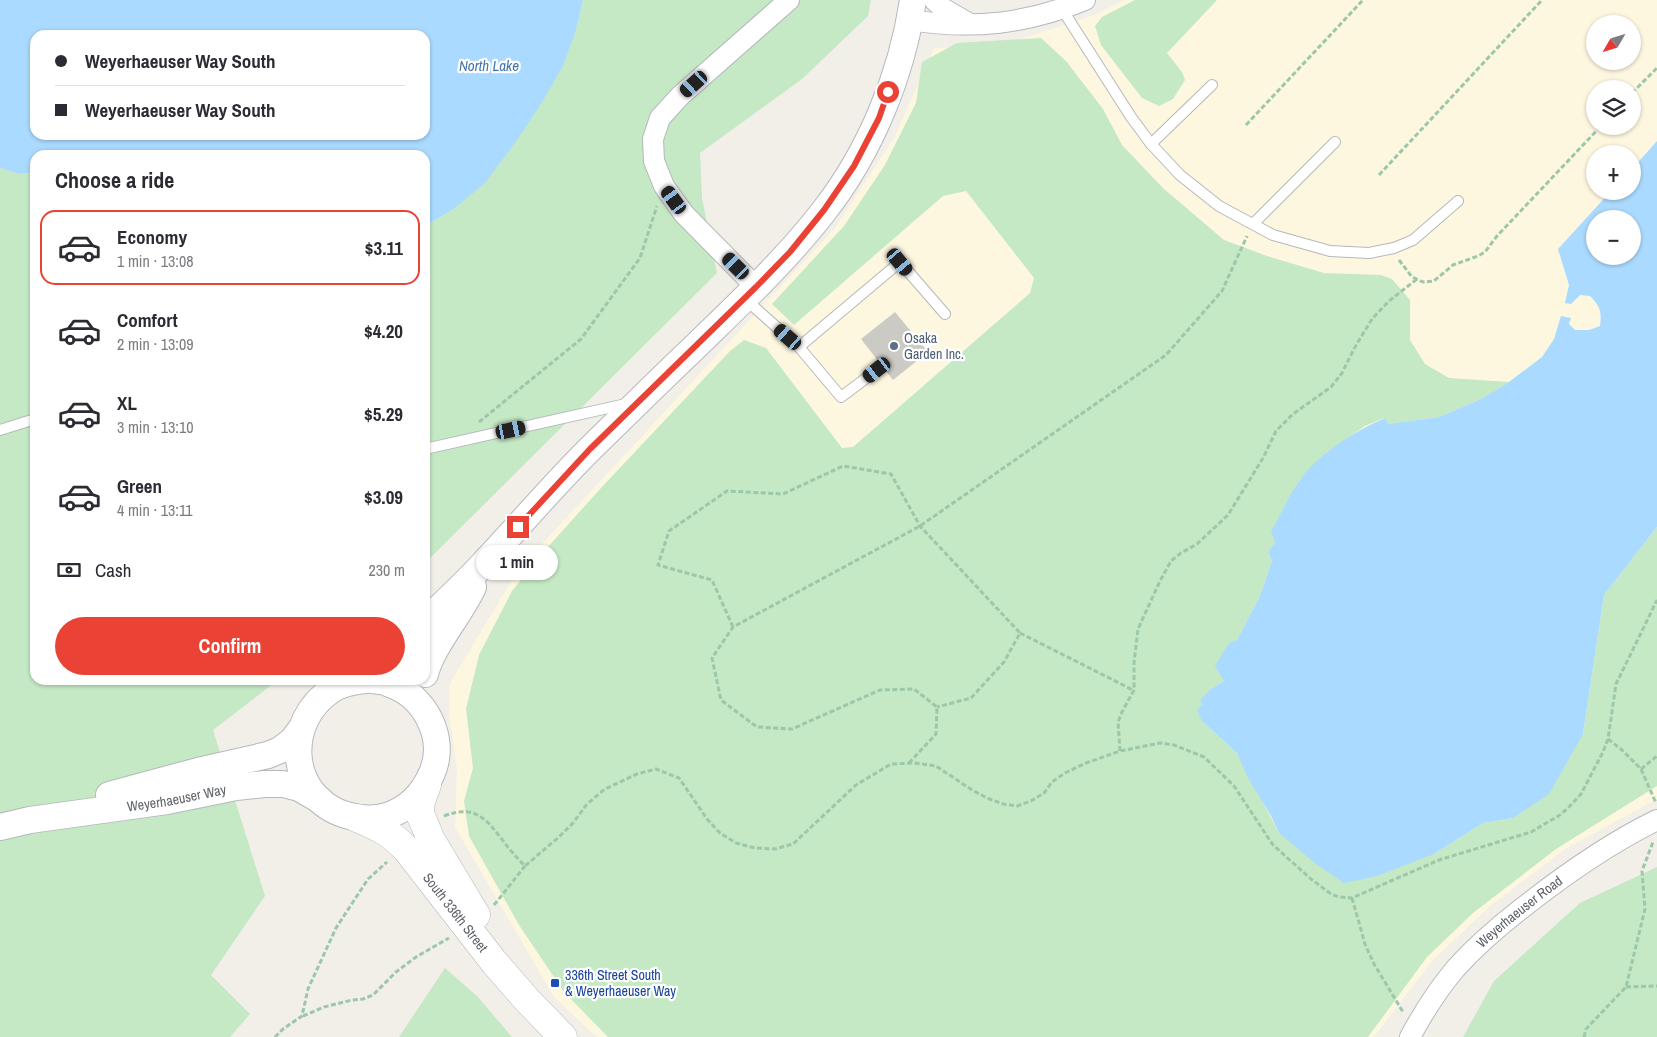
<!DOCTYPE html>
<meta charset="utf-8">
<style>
body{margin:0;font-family:"Archivo Narrow",sans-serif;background:#f2f2f3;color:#2b2b33;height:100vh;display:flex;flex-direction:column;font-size:19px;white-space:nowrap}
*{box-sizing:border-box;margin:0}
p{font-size:16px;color:#7c7c81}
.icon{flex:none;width:28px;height:28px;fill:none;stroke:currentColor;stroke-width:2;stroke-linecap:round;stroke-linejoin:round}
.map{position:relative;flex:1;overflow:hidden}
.sheet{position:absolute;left:30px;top:150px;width:400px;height:535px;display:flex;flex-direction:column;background:#fff;border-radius:15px;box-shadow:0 1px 4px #0004}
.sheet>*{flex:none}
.guide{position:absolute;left:30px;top:30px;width:400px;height:110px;border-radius:15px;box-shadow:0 1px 4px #0004;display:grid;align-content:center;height:110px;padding:0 25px;background:#fff}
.needle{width:32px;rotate:231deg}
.fabs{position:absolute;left:1586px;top:15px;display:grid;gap:10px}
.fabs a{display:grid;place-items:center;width:55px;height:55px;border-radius:50%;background:#fff;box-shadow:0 1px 4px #0004;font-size:25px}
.end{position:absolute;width:22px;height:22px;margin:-11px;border:6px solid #ea4335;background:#fff;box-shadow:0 0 0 2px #fff}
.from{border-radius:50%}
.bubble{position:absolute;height:35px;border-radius:18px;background:#fff;box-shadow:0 1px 4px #0004;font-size:16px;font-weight:700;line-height:35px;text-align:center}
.car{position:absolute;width:15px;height:30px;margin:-15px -8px;border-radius:6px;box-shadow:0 0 4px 1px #0007;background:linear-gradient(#222 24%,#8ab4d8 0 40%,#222 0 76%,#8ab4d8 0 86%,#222 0)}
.guide b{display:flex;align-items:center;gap:18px;height:48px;font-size:19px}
.guide b+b{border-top:1px solid #e1e1e2}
.guide i{width:12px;height:12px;background:#2b2b33}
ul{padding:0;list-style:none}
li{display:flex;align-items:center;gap:15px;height:75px;margin:0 10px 8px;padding:0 15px;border:2px solid transparent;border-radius:15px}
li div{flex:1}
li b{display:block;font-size:19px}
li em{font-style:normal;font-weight:700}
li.active{border-color:#ea4335}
li>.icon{width:45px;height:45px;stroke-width:1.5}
h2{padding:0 25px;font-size:22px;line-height:60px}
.pay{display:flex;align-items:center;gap:12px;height:55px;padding:0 25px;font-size:19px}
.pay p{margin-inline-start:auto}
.primary-button{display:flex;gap:10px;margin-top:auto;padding:10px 25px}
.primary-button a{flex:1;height:58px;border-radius:30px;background:#ea4335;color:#fff;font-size:20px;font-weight:700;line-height:58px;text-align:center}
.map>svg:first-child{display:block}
</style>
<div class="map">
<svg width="1657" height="1037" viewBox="0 0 1657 1037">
<rect width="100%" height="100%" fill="#f1efe8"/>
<path fill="#fef7e0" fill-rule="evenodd" d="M1124,0H1657V799L1565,849L1490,906L1432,961L1374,1037H597L554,997L455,827L457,768L449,714V685L518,570L835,228L894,138L934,48L1000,46L1097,14ZM1595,24H1632V61H1595ZM1595,89H1632V126H1595ZM1595,154H1632V191H1595ZM1595,219H1632V256H1595Z"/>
<g fill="#c5e8c5">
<path d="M583,0H871L868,16L802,79L700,153L702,198L717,273L425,563V226L452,210L576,30Z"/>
<path d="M1135,0H1217L1167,53L1182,72L1185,80L1173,99L1159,106L1142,98L1101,45L1095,26L1102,17Z"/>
<path d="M1041,38L1066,61L1103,109L1122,145L1163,188L1224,240L1267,256L1324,273L1381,275L1392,279L1410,300V340L1425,364L1449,378L1509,382L1483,398L1439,417L1388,424L1384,418L1365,426L1327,452L1300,480L1275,542L1268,552L1272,561L1259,598L1237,640L1224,681L1211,689L1202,705V721L1237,753L1279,833L1434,854L1483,823L1513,818L1583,734L1604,595L1657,527V786L1556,849L1473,913L1427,957L1368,1037H608L564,992L519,925L469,836L464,801L473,768L466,709L479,655L512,591L546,549L601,488L730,351L744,340L766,348L842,448L853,447L1030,293L1034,278L966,191L943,196L794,325L772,304L844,226L885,165L916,103L922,62L957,43Z"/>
<path d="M0,168L20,174L35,172V680H278L213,730L265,896L211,975L250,1014L230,1037H0Z"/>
<path d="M1657,867V1037H1463L1494,981L1580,903Z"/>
<path d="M445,968L478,997L512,1037H399Z"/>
</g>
<g fill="#aadaff" fill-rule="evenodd">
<path d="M0,0H583L576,30L563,66L539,107L517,140L485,183L452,210L425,226V155H35V172L20,174L0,168ZM35,35H425V135H35Z"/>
<path d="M1657,141V527L1604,595L1583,734L1549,794L1513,818L1483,823L1434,854L1377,876L1344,883L1316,864L1279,833L1271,816L1248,778L1237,753L1202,721L1197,710L1202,705L1200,700L1211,689L1224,681L1215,666L1229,643L1237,640L1259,598L1272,561L1268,552L1275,542L1271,531C1281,515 1289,495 1300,480C1321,452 1353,432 1385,418L1388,424L1439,417L1483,398L1509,382L1542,357L1554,339L1561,316L1571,318L1569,324L1575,330H1589L1600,326C1602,312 1600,306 1590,296L1580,295L1571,304L1565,303L1569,285L1558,249L1611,191H1632L1633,168ZM1595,219H1632V256H1595Z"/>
</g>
<path fill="#cccac5" d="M895,312L928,352L893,380L861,339Z"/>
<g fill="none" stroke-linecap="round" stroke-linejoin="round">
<g stroke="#b5b8bc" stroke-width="12">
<g id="service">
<path d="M1062,9L1131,117L1151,144L1180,175L1219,206L1273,235L1330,251L1369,253L1394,248L1413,240L1458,201"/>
<path d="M1151,144L1212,85"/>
<path d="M1253,224L1335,142"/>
<path d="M745,299L799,347L841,397L877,370"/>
<path d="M799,347L900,262L945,314"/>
<path d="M0,430L35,419"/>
<path d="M425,449L626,404"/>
</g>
</g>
<g stroke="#b5b8bc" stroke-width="22">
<g id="minor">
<path d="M934,0L944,9L970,24"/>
<path d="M910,20C973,30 1026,24 1085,0"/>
<path d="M756,287L684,214L664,186L654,161L653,139L660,118L680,96L789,0"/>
<path id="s1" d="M1410,1037C1423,1013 1439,988 1456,968C1476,946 1498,927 1521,909C1564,875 1608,844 1657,820"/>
</g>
</g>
<g stroke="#b5b8bc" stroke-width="28">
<g id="tertiary">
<path d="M425,624L431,616C449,598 468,581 485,562C521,524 556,482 594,445C628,412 662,378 697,345C741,302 786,260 824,211C870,152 902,75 913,0"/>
<path d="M425,674C432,646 460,615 473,587"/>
<path d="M366,680C354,681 343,683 333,689C283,720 287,797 346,815C359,819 373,820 387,816C408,809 423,794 432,773C447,738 425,696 390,684C385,681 377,681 372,680"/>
<path d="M109,795L198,771L268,755L280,750L292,741L301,729"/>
<path id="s2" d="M0,827L30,820L167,801L236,787L265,784H283L299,788L320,800"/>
</g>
</g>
<g stroke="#b6babf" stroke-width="29">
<g id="secondary">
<path d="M427,785L420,804V814L424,823L431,840L476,915"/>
<path id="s3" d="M357,818C379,827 391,833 407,850L494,962L527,1000L563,1037"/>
</g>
</g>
<g stroke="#9cc7a9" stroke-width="3" stroke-dasharray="5 2.5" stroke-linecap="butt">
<path d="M1632,93L1657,68"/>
<path d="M1246,125L1363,0"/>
<path d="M1379,175L1542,0"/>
<path d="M1399,260L1412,277L1423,282L1434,281L1453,265L1478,256L1485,252L1497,236L1601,126"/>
<path d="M479,422L581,339L640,258L657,206"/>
<path d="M733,627L712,580L658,565L669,531L727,491L783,494L843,466L891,474L920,526L1020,633L1004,662L971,698L937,707"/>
<path d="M1020,633L1133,690"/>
<path d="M1608,739L1622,750L1641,769L1656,803"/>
<path d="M1120,751L1118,722L1122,712L1134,690V663L1138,629L1160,581L1171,561L1181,553L1197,544L1228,515L1263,458L1276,431L1293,414L1331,387L1342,373L1355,347L1372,319L1389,301L1417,279"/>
<path d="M909,763L936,734L937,707L914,689L880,690L792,729L757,727L721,700L712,658L733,627L920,526L1166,355L1222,291L1247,236"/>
<path d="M1641,769L1657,756"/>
<path d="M444,816C476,804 486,819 504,842C510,850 517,858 525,866L560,836L573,823L587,804L605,789L637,774L656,769L679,778L707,819L720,833L736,843L755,848L775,849L793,844L856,785L891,764L914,763L936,766L972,790L987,798L1003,804L1017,806L1031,801L1044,793L1052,782L1065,773L1086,763L1120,751L1160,743L1174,745L1204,757L1234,786L1273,845L1311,879L1331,894L1339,897L1352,898L1439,860L1531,832L1560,815L1570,806L1581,794L1603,752L1608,739L1616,684L1657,600"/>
<path d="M1352,898L1365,944L1374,964L1403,1012"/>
<path d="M494,905L525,866"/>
<path d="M1626,987L1657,986"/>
<path d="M303,1016L324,1007L352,1000L363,999L373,995L396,972L416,957L449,938"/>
<path d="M275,1037L283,1029L302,1016L308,989L336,928L368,879L387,862"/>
<path d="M1584,1037L1586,1029L1626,987L1645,909L1642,871L1653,842"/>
</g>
<use href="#service" stroke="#fff" stroke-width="10"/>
<use href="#minor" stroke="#fff" stroke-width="20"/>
<use href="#tertiary" stroke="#fff" stroke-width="26"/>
<use href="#secondary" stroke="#fff" stroke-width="28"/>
</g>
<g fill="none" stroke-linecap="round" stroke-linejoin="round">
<path stroke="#ea4335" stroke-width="6" d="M518,527L590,449L756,287L790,252L824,210L854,166L879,118L888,92"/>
</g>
<circle fill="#5c6f8a" stroke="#fff" stroke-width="2" cx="894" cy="346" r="5"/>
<rect fill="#1a4fb4" stroke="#fff" stroke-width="2" x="550" y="978" width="10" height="10" rx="2.5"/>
<g text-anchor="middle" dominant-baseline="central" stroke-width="4.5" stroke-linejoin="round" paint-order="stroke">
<g font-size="14" fill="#4e5e75" stroke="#fff" text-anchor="start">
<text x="904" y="338">Osaka<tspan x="904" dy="16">Garden Inc.</tspan></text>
</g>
<g font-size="14" fill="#5f6368" stroke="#fff">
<text stroke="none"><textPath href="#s2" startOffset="179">Weyerhaeuser Way</textPath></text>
<text stroke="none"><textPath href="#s3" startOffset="139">South 336th Street</textPath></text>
<text stroke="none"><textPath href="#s1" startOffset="168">Weyerhaeuser Road</textPath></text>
</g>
<g font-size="14" fill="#164399" stroke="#fff" text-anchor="start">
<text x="565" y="975">336th Street South<tspan x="565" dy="16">&amp; Weyerhaeuser Way</tspan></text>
</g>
<g font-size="15" font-style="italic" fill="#4174aa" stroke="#fff">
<text x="489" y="65">North Lake</text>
</g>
</g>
</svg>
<div class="fabs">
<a><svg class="needle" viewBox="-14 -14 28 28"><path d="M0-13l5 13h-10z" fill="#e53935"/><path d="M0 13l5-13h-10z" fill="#7c7c81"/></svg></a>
<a><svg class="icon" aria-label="layers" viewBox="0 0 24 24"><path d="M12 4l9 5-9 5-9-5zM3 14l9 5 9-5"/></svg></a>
<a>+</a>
<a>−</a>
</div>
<i class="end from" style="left:888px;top:92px"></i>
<i class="end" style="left:518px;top:527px"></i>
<div class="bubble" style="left:476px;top:545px;width:82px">1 min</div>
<i class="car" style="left:694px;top:84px;rotate:228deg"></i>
<i class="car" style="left:674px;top:200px;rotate:324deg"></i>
<i class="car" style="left:900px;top:262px;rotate:140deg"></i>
<i class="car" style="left:736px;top:266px;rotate:315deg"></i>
<i class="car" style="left:788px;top:337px;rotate:311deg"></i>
<i class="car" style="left:877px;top:370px;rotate:232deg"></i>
<i class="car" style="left:511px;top:430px;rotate:78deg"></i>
<div class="guide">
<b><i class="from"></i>Weyerhaeuser Way South</b>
<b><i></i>Weyerhaeuser Way South</b>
</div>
<section class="sheet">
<h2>Choose a ride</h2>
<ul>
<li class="active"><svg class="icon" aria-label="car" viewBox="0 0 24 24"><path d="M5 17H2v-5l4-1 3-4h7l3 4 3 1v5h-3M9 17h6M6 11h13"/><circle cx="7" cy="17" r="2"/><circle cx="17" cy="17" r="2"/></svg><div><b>Economy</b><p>1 min · 13:08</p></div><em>$3.11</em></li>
<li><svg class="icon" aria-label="car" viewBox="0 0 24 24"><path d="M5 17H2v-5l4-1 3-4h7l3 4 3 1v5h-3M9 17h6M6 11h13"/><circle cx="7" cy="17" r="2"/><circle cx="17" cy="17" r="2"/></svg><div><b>Comfort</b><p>2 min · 13:09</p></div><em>$4.20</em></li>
<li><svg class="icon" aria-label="car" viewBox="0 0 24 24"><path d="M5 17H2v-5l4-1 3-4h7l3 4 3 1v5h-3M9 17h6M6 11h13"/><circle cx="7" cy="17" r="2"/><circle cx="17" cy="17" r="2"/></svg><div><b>XL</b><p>3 min · 13:10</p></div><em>$5.29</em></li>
<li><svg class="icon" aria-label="car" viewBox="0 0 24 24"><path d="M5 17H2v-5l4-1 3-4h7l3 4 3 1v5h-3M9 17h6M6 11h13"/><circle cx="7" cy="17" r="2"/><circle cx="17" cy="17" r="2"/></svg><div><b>Green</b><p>4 min · 13:11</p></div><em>$3.09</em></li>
</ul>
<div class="pay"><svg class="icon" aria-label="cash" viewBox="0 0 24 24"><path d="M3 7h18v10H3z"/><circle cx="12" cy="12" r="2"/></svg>Cash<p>230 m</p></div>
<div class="primary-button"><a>Confirm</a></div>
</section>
</div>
